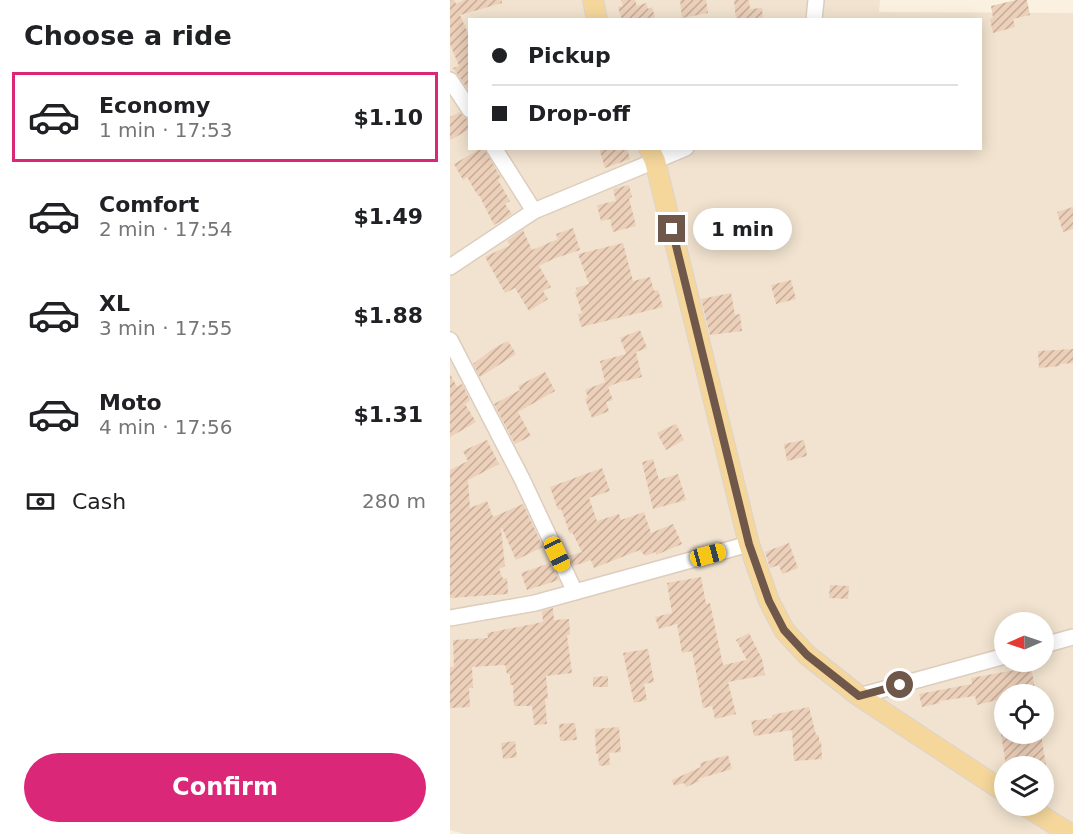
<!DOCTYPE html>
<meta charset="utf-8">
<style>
body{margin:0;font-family:"DejaVu Sans",sans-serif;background:#f2f2f2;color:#202124;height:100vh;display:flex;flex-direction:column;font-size:22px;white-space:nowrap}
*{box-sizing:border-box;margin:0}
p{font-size:20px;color:#757577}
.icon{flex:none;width:33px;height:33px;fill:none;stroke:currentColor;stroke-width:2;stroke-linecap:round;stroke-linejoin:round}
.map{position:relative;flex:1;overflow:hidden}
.details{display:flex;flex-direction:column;background:#fff;width:450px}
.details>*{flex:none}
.banner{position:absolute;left:18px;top:18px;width:514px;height:132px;border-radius:0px;box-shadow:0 3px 15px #0003;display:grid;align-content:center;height:132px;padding:0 24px;background:#fff}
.needle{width:39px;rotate:268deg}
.buttons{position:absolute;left:544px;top:612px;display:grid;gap:12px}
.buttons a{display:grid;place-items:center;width:60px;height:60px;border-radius:50%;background:#fff;box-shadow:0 3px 15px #0003;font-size:30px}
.end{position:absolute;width:27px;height:27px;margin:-14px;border:8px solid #6f5849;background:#fff;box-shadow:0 0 0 3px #fff}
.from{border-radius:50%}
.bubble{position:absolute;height:42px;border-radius:21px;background:#fff;box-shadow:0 3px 15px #0003;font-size:20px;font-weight:700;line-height:42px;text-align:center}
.car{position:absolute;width:18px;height:36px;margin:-18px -9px;border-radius:8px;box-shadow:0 0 4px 2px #0007;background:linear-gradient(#f5c518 24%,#345 0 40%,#f5c518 0 76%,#345 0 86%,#f5c518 0)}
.banner b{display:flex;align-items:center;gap:21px;height:57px;font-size:22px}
.banner b+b{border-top:2px solid #e0e0e0}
.banner i{width:15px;height:15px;background:#202124}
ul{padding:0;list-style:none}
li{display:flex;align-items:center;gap:18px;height:90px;margin:0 12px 9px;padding:0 12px;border:3px solid transparent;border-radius:0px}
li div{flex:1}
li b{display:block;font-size:22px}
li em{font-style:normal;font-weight:700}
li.current{border-color:#db2777}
li>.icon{width:54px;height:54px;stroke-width:1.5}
h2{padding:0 24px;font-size:27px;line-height:72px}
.pay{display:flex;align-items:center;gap:15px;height:66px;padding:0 24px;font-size:22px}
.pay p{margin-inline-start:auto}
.button{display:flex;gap:12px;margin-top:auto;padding:12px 24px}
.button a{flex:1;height:69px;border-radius:36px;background:#db2777;color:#fff;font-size:24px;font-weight:700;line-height:69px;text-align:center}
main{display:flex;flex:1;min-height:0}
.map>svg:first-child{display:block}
</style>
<main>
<section class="details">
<h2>Choose a ride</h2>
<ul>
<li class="current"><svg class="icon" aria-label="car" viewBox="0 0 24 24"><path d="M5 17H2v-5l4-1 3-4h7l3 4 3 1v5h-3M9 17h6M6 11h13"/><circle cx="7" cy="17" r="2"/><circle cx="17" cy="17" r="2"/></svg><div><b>Economy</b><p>1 min · 17:53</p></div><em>$1.10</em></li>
<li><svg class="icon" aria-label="car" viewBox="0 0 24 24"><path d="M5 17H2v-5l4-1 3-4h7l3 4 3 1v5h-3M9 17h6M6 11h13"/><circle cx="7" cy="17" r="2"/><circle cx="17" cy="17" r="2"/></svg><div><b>Comfort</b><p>2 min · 17:54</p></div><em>$1.49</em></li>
<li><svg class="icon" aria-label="car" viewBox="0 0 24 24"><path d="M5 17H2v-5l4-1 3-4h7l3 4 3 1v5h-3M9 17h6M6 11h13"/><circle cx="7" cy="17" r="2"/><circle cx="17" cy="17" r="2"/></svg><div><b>XL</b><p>3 min · 17:55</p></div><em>$1.88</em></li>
<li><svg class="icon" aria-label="car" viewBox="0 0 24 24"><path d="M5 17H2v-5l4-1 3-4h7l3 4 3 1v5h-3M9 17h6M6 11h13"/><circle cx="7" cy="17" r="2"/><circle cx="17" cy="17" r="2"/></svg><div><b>Moto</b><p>4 min · 17:56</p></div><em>$1.31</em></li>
</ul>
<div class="pay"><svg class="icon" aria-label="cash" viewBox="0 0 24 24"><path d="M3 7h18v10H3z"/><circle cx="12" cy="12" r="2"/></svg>Cash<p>280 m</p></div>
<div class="button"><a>Confirm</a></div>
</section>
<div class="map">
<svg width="623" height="834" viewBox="0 0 623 834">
<defs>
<pattern id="building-hatch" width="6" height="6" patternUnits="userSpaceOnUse" patternTransform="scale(1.5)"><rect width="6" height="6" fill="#edd0ba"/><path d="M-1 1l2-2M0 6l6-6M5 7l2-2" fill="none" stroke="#c4ac99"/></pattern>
</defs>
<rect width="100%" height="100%" fill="#faf1e0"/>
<path fill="#f1e3cf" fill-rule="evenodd" d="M0,0H430L429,12L623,13V834H14L0,830ZM20,20H531V148H20ZM555,622H594V662H555ZM555,694H594V734H555ZM555,766H594V806H555Z"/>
<g fill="url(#building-hatch)">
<path d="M0,0H4L6,4L14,0H52V3L10,15L20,38V92L3,68L9,66L0,44Z"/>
<path d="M171,0H185L187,6L196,3L198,9L202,7L205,17L201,20H172L168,7L173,6Z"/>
<path d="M230,0H256L258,13L232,18Z"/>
<path d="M284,0H299L300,9L312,8L313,20H286Z"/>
<path d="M566,0H577L580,15L563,19L565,27L543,33L540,19L543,18L541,6Z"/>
<path d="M10,112L15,118L20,120V129L0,140V117Z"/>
<path d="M32,148H34L51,178L48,180L60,201L55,204L62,214L44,225L29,195L28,196L17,177L13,180L4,164Z"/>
<path d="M149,148H177L180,159L155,168Z"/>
<path d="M179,185L182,197L179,198L186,226L163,232L160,219L151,221L147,205L166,201L163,189Z"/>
<path d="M623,207V229L613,232L607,212Z"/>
<path d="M123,228L130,250L103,259L89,266L101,287L93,291L98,299L79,311L65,288L55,293L35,257L60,245L57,241L73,230L82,250L108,239L106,234Z"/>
<path d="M173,243L183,281L200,277L204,291L208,290L213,307L131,327L128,314L132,313L125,292H127L126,288L139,284L128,254Z"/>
<path d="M341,280L346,299L326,304L321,285Z"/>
<path d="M281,293L285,315L290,314L292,331L260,335L251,299Z"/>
<path d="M190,330L197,348L186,352L192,377L167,383L158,387L163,400L156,402L159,411L142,418L135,399L138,397L135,390L155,382L150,361L176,354L170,338Z"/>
<path d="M58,341L66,354L30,377L23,364L44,348Z"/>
<path d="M623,349V363L610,364V366L589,368L588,351Z"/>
<path d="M95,372L105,391L68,412L81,436L65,444L44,404L70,390L68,386Z"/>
<path d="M0,374L7,387L12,384L20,400L15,404L26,422L0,437Z"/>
<path d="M226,424L234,440L216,450L207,433Z"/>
<path d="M37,440L49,464L18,480L20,508L37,501L43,517L73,504L93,547L66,560L52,528H51L55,566L49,569L53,579L57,578L58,594L0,598V470L18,461L13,451Z"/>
<path d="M354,440L357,456L337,461L334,444Z"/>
<path d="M203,459L209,480L228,474L236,500L203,509L192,462Z"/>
<path d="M152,468L160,491L139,498L147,521L169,514L171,520L194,512L201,533L223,524L232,544L206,555L205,552L195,556L190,550L144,568L141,560L123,566L119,556L132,552L122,532L120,534L111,509L108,510L100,487Z"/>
<path d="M339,543L348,568L332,574L329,565L320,568L315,552Z"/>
<path d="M100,563L109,580L77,590L71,573Z"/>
<path d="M251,577L256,604L260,603L273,665L297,660L286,640L299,633L312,659L315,675L278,682L286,714L265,719L262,706L253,708L242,651L232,653L227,624L209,629L205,617L222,613L217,583Z"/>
<path d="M380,585L399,586L398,599L379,598Z"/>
<path d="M103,608L104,620L119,619L120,635H117L122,673L96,676L98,699H95L97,724L84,725L82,706H64L63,685H60V674H57L55,665L22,667L23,688H19L20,707L0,708V667H4L3,640L38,638L37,633L93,622L92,611Z"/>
<path d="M198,649L204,682L194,684L197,700L184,703L173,653Z"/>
<path d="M581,667L586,694H555V698L527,705L525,696L489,701L490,703L472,707L469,694L522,684L521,678Z"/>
<path d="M158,676V687H143V677Z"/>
<path d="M359,707L366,735H369V742L371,741L372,759L344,761L342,730L304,736L301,721L322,718V715Z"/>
<path d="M125,723L127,740L110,741L109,724Z"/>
<path d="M169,727L171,752L159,753L160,765L149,766L148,753L146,754L145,729Z"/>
<path d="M551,734H591L596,766H556Z"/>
<path d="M65,741L67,757L53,759L51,743Z"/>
<path d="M278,755L282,769L248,779L250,781L236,787L234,783L224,786L222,780L251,767L250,763Z"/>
</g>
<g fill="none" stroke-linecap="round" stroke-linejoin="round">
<g stroke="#ddcdbd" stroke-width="18">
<g id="minor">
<path d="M364,20L366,0"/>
<path d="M0,80L20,110"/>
<path d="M44,148L84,211"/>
<path d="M0,267L84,211L236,148"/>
<path d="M0,340L72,479L125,592"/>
<path d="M0,618L85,603L299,544"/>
<path d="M594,645L623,637"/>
<path d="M409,696L555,656"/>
</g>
</g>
<g stroke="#dad4d0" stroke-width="22">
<g id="major">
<path d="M143,0L147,20"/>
<path d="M199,148L205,161L299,544L319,601L334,630L357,655L409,696L555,792"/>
<path d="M576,806L620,834"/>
</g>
</g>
<use href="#minor" stroke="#fff" stroke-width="15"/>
<use href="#major" stroke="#f5d79c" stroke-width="20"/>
</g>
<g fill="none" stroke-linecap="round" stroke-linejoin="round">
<path stroke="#6f5849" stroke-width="8" d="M222,229L299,544L319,601L334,630L357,655L409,696L450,685"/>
</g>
</svg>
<div class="buttons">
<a><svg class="needle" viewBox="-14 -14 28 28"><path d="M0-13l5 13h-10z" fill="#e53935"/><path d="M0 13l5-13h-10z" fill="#757577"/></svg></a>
<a><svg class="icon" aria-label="locate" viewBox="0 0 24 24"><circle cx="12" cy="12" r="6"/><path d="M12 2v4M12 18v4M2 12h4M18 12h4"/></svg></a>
<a><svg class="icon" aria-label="layers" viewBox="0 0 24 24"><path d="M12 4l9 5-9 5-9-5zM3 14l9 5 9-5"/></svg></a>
</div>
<i class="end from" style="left:450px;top:685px"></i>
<i class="end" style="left:222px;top:229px"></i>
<div class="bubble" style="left:243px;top:208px;width:99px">1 min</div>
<i class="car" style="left:107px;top:554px;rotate:155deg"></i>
<i class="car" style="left:258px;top:555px;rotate:75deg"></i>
<div class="banner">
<b><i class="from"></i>Pickup</b>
<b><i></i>Drop-off</b>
</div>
</div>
</main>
